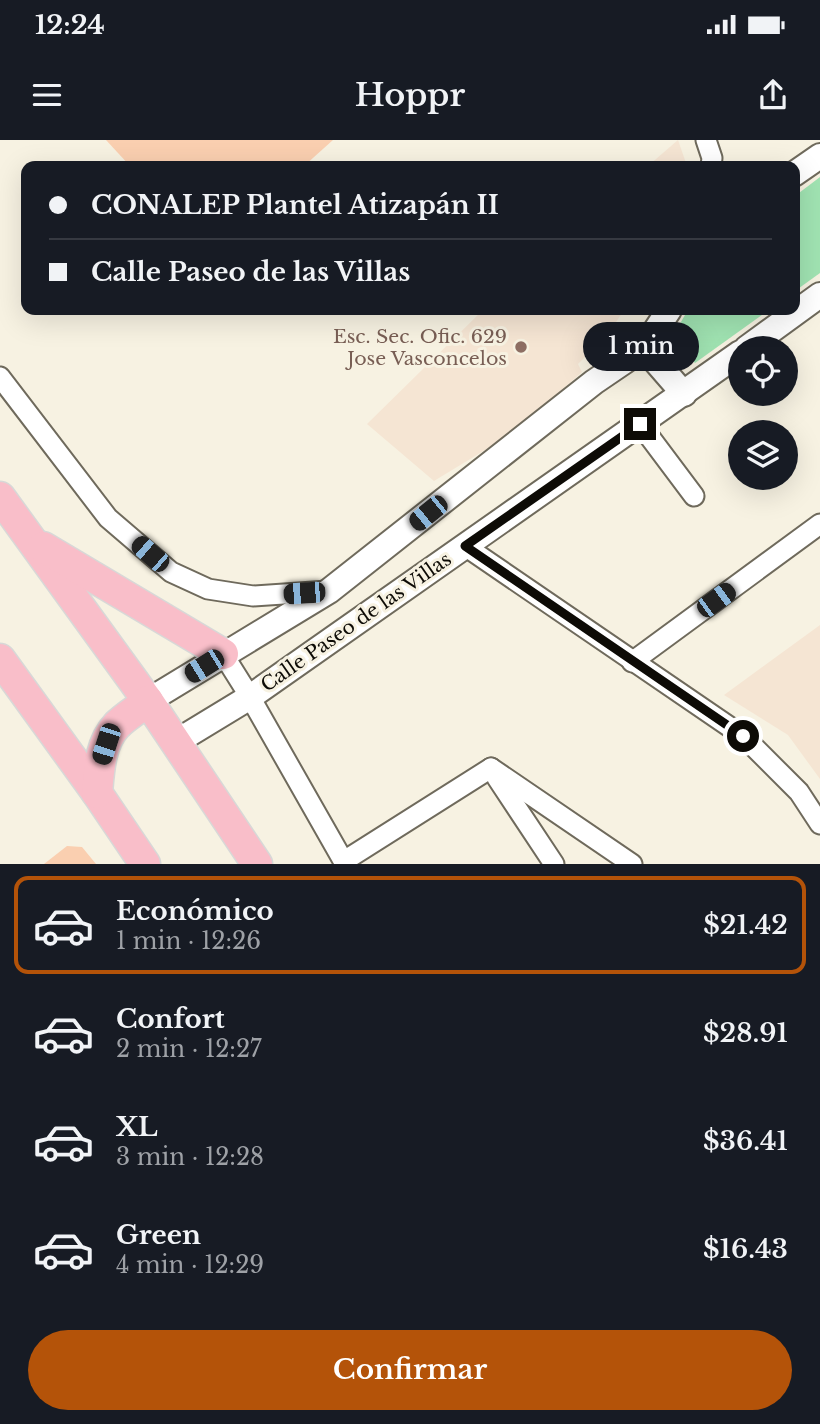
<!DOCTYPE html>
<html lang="es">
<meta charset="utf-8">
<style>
body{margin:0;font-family:"Libre Baskerville",serif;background:#242831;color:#f1f3f6;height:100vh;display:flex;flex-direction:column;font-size:26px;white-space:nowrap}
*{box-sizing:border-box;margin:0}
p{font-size:23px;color:#9ea1a6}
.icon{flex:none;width:38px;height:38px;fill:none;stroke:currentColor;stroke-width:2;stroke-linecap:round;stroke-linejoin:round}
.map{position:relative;height:724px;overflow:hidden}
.side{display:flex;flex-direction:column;background:#171b24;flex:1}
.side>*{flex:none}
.banner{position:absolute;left:21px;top:21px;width:779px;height:154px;border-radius:14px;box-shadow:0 7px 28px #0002;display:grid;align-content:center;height:154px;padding:0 28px;background:#171b24}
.tools{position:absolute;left:728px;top:196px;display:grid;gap:14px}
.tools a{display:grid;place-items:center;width:70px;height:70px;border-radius:50%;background:#171b24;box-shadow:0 7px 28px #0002;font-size:35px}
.end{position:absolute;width:32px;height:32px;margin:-16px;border:9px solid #0d0b06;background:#fff;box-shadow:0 0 0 4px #fff}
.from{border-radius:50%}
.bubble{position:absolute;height:49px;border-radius:24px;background:#171b24;box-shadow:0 7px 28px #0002;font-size:23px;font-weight:600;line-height:49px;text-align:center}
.car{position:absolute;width:21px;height:42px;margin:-21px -10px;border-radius:9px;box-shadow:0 0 5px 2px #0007;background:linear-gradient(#222 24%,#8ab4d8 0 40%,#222 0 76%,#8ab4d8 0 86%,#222 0)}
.banner b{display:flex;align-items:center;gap:24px;height:66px;font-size:26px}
.banner b+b{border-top:2px solid #363941}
.banner i{width:18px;height:18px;background:#f1f3f6}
ul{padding:12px 0 0;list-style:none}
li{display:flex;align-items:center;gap:21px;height:98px;margin:0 14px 10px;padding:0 14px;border:4px solid transparent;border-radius:14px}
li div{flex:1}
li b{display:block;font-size:26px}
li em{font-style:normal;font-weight:600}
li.current{border-color:#b45309}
li>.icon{width:63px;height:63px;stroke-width:1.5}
.cta{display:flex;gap:14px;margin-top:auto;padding:14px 28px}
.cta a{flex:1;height:80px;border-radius:42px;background:#b45309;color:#fff;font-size:28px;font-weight:600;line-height:80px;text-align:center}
.status{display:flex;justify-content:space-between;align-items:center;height:49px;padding:0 35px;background:#171b24;direction:ltr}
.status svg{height:19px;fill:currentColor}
header{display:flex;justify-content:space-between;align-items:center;height:91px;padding:0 28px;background:#171b24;font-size:32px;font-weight:600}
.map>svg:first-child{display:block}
</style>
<div class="status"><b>12:24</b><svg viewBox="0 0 49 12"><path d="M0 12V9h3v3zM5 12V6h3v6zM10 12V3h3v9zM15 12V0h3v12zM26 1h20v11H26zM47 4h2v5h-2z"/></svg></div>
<header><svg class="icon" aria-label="menu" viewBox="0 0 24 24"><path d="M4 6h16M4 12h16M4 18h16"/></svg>Hoppr<svg class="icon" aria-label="share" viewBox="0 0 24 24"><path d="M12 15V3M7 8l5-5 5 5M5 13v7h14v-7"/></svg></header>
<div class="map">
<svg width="820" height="724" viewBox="0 0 820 724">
<rect width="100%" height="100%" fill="#f7f2e2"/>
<g fill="#f5e5d3">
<path d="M678,0L687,26H648Z"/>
<path d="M483,170H624L608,194L578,224L582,232L516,291L434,341L367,284Z"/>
<path d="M820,485V639L788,595L724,555Z"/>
</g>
<g fill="#a0e3b2">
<path d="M820,37V133L795,151V56Z"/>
<path d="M688,170H769L695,223L672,197Z"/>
</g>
<g fill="#facfb0">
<path d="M106,0H333L304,26H130Z"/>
<path d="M67,706L82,707L96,724H44Z"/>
</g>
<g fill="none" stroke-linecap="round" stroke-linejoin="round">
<g stroke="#6f6a5c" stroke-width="23">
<g id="minor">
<path d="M706,0L712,18L711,26"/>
<path d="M0,237L108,378L171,432L208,449L253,456L328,451"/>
<path d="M640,284L694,356"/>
<path d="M465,406L743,596L799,652L820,684"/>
<path d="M223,514L250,557L345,724"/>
<path d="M632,522L820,384"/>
<path d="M491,628L632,724"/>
<path d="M497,638L554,724"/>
<path d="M344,721L491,628"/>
</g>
</g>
<g stroke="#6f6a5c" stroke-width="28">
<g id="tertiary">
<path d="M794,34L820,16"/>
<path d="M644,208L684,254"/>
<path d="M747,208L820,155"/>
<path d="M148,561L329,451L594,242L644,208L669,170"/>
<path d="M176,602L250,557L740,213"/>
</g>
</g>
<g stroke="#d8d8d7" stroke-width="33">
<g id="primary">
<path d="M0,357L148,561L257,724"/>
<path d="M43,407L223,514"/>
<path d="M0,519L97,653L145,724"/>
<path d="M97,653C99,630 100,603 117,585C126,576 138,569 148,561"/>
</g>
</g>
<use href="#minor" stroke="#fff" stroke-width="19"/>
<use href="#tertiary" stroke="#fff" stroke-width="24"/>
<use href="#primary" stroke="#f9bec9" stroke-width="30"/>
</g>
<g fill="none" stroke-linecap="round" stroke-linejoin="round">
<path stroke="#0d0b06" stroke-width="9" d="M640,284L465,406L743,596"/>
</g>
<circle fill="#8d6e63" stroke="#f7f2e2" stroke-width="2.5" cx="521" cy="207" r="7"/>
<g text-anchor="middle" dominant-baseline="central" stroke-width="6" stroke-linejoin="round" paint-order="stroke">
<g font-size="19" fill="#785e54" stroke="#f7f2e2" text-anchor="end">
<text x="507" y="196">Esc. Sec. Ofic. 629<tspan x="507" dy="22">Jose Vasconcelos</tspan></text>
</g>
<g font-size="19" fill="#0d0b06" stroke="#f7f2e2">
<text transform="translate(356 482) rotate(-35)">Calle Paseo de las Villas</text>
</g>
</g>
</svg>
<div class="tools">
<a><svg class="icon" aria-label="locate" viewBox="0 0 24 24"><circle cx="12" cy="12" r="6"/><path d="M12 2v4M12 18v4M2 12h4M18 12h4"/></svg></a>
<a><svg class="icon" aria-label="layers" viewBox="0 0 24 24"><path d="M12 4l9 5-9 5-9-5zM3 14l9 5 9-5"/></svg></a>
</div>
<i class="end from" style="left:743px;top:596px"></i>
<i class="end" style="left:640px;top:284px"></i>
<div class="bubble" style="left:583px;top:182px;width:116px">1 min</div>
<i class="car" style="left:428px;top:373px;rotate:231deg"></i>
<i class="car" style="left:150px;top:414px;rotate:311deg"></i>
<i class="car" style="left:304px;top:453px;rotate:266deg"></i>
<i class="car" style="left:716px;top:460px;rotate:54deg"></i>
<i class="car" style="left:204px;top:526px;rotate:238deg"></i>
<i class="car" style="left:106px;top:604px;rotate:198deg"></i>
<div class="banner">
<b><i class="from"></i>CONALEP Plantel Atizapán II</b>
<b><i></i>Calle Paseo de las Villas</b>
</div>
</div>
<section class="side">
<ul>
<li class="current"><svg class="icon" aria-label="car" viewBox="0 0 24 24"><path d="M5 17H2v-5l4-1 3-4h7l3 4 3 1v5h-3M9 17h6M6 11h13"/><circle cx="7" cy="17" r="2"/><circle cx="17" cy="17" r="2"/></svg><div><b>Económico</b><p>1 min · 12:26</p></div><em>$21.42</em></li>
<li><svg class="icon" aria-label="car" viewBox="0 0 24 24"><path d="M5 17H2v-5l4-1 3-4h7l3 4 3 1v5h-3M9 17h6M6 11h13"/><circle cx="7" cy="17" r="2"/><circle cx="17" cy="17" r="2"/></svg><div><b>Confort</b><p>2 min · 12:27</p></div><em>$28.91</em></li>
<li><svg class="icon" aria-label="car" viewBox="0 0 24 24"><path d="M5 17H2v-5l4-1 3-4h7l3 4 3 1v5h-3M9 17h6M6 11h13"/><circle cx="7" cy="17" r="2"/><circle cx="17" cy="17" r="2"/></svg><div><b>XL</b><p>3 min · 12:28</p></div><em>$36.41</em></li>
<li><svg class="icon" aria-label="car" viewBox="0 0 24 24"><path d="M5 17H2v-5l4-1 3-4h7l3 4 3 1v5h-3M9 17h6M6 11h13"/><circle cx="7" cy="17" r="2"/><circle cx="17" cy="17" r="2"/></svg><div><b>Green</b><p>4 min · 12:29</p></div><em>$16.43</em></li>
</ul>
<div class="cta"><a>Confirmar</a></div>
</section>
